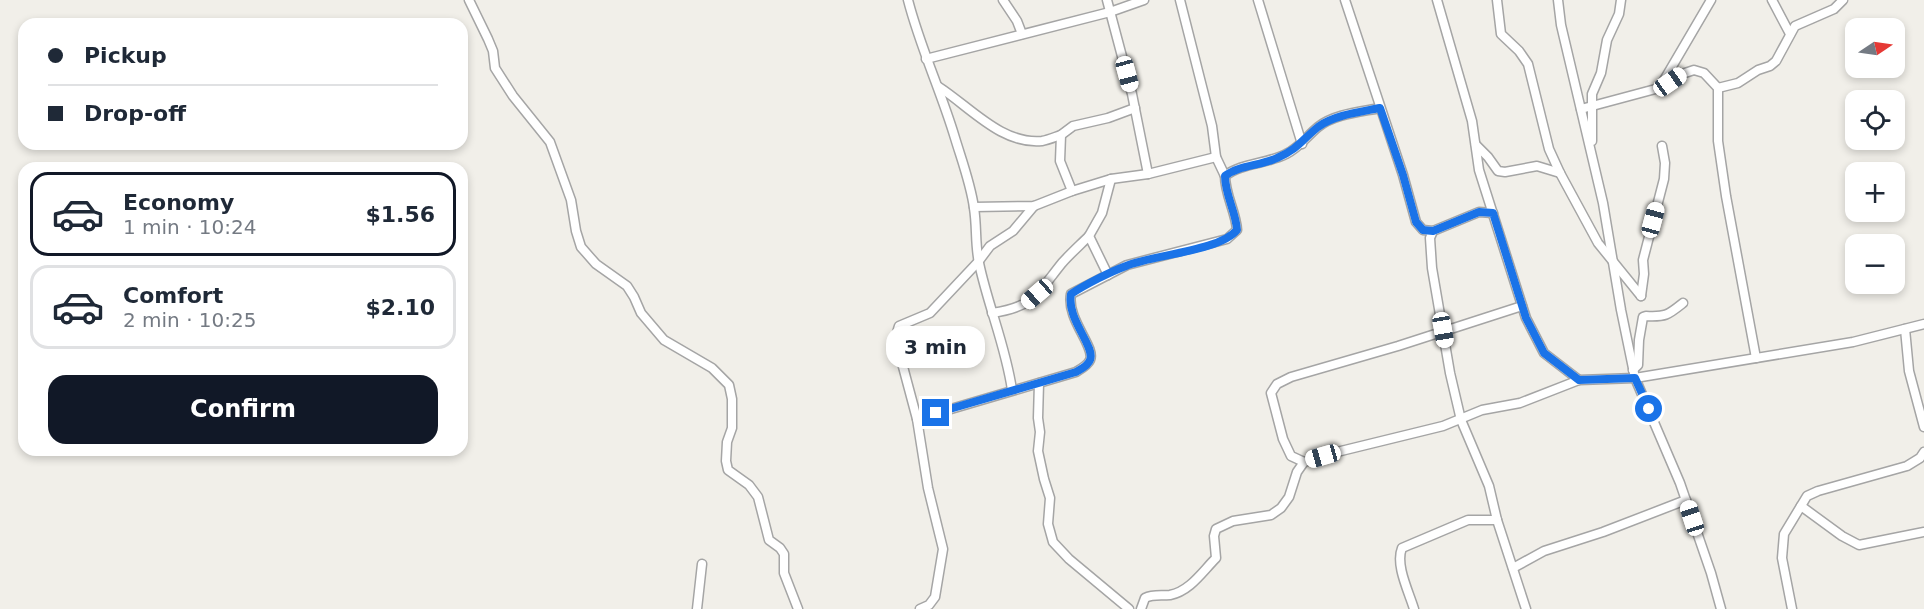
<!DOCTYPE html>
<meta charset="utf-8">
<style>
body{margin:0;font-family:"DejaVu Sans",sans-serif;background:#f2f2f3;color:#1f2937;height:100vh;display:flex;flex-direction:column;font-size:22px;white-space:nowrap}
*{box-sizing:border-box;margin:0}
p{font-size:20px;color:#747a83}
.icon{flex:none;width:33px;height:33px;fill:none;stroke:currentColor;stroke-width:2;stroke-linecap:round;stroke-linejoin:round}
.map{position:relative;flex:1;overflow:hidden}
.drawer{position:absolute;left:18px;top:162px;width:450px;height:294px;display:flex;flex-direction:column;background:#fff;border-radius:18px;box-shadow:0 3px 9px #0003}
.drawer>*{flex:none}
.top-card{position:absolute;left:18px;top:18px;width:450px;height:132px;border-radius:18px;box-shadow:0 3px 9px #0003;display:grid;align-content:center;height:132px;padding:0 30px;background:#fff}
.needle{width:39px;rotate:77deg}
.buttons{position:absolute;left:1845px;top:18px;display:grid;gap:12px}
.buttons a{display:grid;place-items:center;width:60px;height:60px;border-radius:12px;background:#fff;box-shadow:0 3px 9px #0003;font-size:30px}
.end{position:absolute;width:27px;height:27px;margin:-14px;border:8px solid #1a73e8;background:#fff;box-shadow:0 0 0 3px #fff}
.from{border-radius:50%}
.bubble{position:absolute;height:42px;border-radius:18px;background:#fff;box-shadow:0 3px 9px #0003;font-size:20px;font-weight:700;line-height:42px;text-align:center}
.car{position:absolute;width:18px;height:36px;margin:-18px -9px;border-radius:8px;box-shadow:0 0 4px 2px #0007;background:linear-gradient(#fff 24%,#345 0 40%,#fff 0 76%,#345 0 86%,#fff 0)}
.top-card b{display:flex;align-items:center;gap:21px;height:57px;font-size:22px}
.top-card b+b{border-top:2px solid #e0e1e3}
.top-card i{width:15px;height:15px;background:#1f2937}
ul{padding:10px 0 0;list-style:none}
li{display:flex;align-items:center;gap:18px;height:84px;margin:0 12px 9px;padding:0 18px;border:3px solid #e0e1e3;border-radius:18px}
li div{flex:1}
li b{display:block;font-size:22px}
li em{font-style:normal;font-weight:700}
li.on{border-color:#111827}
li>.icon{width:54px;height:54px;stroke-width:1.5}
.action{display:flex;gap:12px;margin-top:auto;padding:12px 30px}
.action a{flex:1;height:69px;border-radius:18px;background:#111827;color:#fff;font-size:24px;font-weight:700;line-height:69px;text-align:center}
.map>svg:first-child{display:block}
</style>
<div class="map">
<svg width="1924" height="609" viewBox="0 0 1924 609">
<rect width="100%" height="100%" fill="#f1efe9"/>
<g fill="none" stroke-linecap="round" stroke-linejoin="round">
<g stroke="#a5a5a5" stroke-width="11">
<g id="minor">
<path d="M469,0L488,39L493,51L495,68L513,96L550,142L571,200L576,231L581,247L596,264L627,286L634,297L641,313L664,340L712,368L729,385L732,399V428L727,442L726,461L728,470L749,485L758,497L769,540L780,548L784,554V573L798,609"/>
<path d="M908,0C920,47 941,91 955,138C962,161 971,185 974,208C977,226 975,245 979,263C988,306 1006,347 1012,390"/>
<path d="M1003,0L1017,21L1022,34"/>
<path d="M1107,0L1132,94L1148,174"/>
<path d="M1180,0L1212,126L1216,157L1225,176"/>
<path d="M1258,0L1302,144"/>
<path d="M1345,0L1403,175L1416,222L1423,230L1433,231L1479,212L1493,213"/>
<path d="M1437,0L1472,121L1479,170L1526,318L1544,353L1579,380"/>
<path d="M1497,0L1501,34L1519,51L1528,64L1549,149L1560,173L1598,243L1641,296"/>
<path d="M1558,0L1561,25L1603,203L1621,310L1635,378L1680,483L1711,573L1721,609"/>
<path d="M1772,0L1790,34"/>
<path d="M926,59L1110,12L1144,0"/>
<path d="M939,87C970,107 1002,145 1042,141C1048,140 1055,137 1061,135"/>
<path d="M1660,87L1711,0"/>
<path d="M1718,88L1738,83L1758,70L1770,66L1776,61L1795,26L1834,9L1843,0"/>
<path d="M1581,109L1663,87L1682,74L1694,70L1704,73L1718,88V141L1726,196L1756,358"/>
<path d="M1592,141V94L1601,73L1607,40L1619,14L1621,0"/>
<path d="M1476,145L1488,157L1498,171L1505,172L1537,166L1560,173"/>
<path d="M1072,191L1060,161L1061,135L1073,126L1108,118L1135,108"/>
<path d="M974,207L1034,206L1072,191L1111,179L1148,174L1216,157"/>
<path d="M1433,231L1430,238L1432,268L1450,373L1461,420L1489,486L1497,520L1526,609"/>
<path d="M1108,275L1089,236L1102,213L1111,179"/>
<path d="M1641,296L1644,274L1643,260L1664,179L1665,163L1662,146"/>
<path d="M992,313C1034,307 1037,294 1062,263C1070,254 1080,245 1089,236"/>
<path d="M1905,329L1909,371L1924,427"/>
<path d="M1633,370L1638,365L1639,340L1643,317L1646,316C1666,317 1668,315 1683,303"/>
<path d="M1039,383L1038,418L1040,432L1038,451L1044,479L1050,498L1048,524L1053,542L1069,559L1129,609"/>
<path d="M917,419L1076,372C1081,369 1088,365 1090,360C1096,347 1066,319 1071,294L1127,265L1227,239L1237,230C1236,212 1225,195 1225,176C1241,163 1267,164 1286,154C1299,148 1307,136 1318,127C1334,114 1360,112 1380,108"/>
<path d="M1304,462L1291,456L1283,439L1271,393L1277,384L1291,377L1398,346L1522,306"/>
<path d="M1801,506L1842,536L1859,545L1924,532"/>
<path d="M1513,568L1544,551L1603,532L1686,500"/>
<path d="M697,609L702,564"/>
<path d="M920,609L929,605L935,597L943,549L928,488L917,419L898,348L896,336L899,326L930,313L978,262L990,246L1013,231L1034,206"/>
<path d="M1141,609L1145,598C1153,594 1161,596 1170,595C1190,591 1202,572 1216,558L1214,536L1216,529L1233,521L1271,515L1281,508L1289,497L1297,472L1304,462L1341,451L1443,426L1482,410L1520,403L1579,380L1635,378L1853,342L1924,324"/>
<path d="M1414,609C1409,592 1395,565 1402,548L1468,520H1497"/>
<path d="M1792,609L1782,558L1784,534L1807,496L1818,491L1907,466L1920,458L1924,452"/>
</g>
</g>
<use href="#minor" stroke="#fff" stroke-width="8"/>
</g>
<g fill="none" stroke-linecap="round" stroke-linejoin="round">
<path stroke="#1a73e8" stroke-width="8" d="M936,413L1076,372C1081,369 1088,366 1090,360C1096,347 1066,319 1071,294C1086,284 1110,272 1126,266C1152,255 1220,251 1237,230C1236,212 1225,195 1225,176C1239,165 1260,166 1277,158C1298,149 1302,140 1318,127C1334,115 1360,112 1380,108L1403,175L1416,222L1423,230L1433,231L1479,212L1493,213L1526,318L1544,353L1579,380L1635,378L1649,409"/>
</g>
</svg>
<div class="buttons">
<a><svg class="needle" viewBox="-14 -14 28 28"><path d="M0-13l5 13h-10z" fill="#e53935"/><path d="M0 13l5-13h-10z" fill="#747a83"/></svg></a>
<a><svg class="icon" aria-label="locate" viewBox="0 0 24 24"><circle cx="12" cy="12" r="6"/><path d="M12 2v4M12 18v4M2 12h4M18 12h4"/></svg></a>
<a>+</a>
<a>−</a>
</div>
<i class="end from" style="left:1649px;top:409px"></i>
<i class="end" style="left:936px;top:413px"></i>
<div class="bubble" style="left:886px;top:326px;width:99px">3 min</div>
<i class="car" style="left:1127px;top:74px;rotate:165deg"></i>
<i class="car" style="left:1670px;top:82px;rotate:55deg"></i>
<i class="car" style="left:1653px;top:220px;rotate:15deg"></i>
<i class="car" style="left:1037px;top:294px;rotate:229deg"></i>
<i class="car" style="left:1443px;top:330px;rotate:170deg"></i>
<i class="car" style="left:1323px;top:456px;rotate:254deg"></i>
<i class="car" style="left:1692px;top:518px;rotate:342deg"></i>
<div class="top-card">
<b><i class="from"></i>Pickup</b>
<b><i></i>Drop-off</b>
</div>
<section class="drawer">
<ul>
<li class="on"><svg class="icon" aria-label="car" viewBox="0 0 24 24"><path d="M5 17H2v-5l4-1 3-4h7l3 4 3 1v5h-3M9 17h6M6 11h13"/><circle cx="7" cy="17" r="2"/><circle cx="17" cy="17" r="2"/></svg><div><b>Economy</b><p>1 min · 10:24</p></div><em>$1.56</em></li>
<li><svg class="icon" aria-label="car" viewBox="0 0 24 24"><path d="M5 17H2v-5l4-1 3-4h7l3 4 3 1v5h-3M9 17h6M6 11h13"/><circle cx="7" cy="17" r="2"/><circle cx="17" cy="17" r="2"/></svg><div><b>Comfort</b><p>2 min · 10:25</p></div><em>$2.10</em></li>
</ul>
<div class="action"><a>Confirm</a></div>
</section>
</div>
